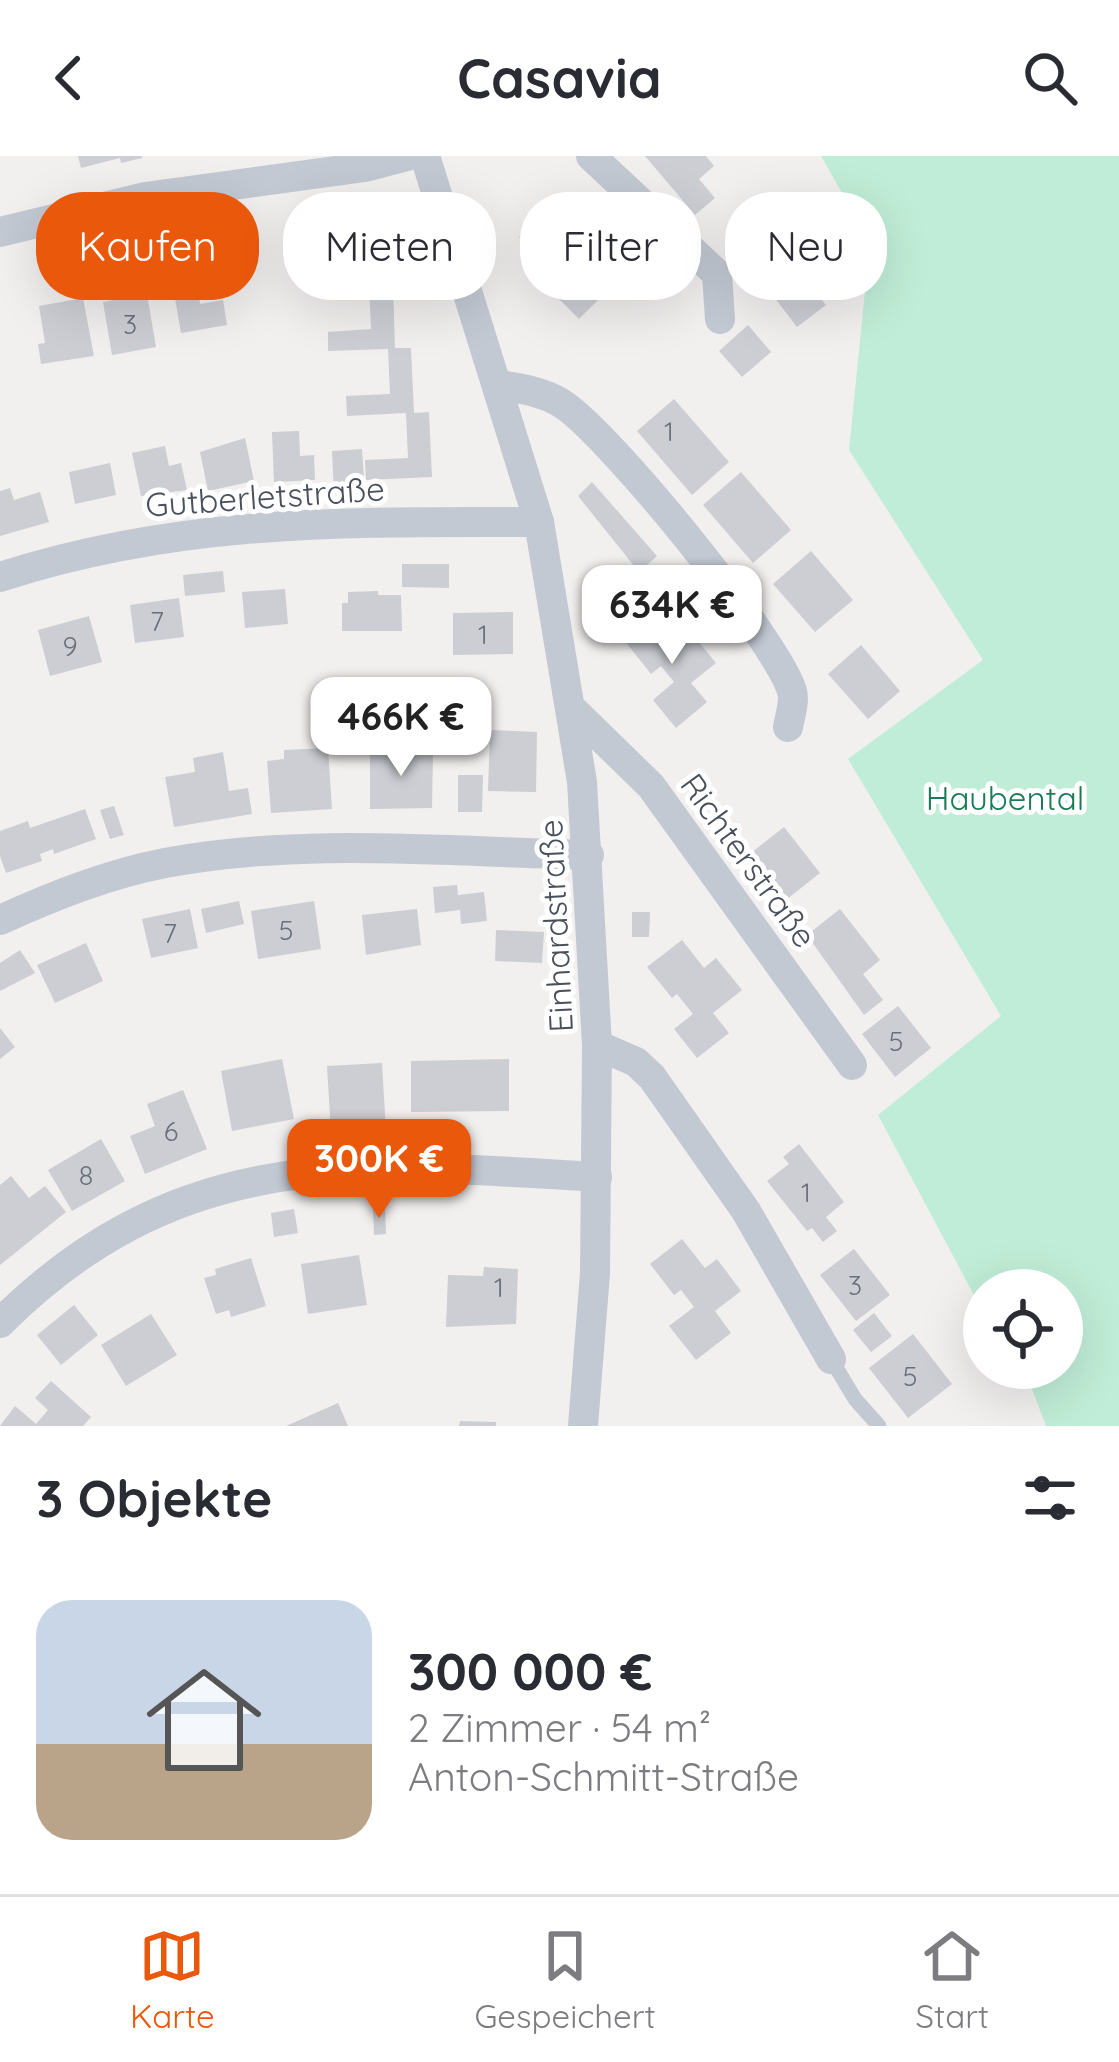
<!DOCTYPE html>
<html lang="de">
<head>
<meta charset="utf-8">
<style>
	body { margin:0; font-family:Quicksand,sans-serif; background:#f7f7f7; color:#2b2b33; height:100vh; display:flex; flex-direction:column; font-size:45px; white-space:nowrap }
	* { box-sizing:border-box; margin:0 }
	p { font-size:39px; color:#7c7c81 }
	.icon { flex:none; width:66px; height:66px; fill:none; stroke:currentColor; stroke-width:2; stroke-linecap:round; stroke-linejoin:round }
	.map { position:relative; height:1270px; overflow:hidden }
	.side { display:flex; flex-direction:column; background:#fff; flex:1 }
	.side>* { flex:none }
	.hud { position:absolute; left:36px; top:36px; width:1047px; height:108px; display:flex; gap:24px }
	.fabs { position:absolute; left:963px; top:1113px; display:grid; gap:24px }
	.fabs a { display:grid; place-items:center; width:120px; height:120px; border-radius:50%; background:#fff; box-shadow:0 12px 48px #0002; font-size:60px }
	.price { position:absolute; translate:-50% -102px; padding:0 27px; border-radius:24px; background:#fff; color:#222; font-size:39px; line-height:78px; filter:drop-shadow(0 3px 6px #0008) }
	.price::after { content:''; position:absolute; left:50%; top:72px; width:36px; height:27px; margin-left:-18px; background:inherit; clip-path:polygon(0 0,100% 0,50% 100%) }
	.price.current { background:#ea580c; color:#fff }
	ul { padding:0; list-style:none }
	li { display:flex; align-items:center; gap:36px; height:300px; padding:0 36px }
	li span { display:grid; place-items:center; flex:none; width:336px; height:240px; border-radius:36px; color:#555 }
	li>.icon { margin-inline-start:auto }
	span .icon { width:144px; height:144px; fill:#fffc; stroke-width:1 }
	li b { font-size:51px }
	h2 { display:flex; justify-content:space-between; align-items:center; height:144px; padding:0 36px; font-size:51px }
	.chip { padding:0 42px; border-radius:48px; background:#fff; box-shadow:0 12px 48px #0002; font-size:42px; line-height:108px }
	.chip.current { background:#ea580c; color:#fff }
	header { display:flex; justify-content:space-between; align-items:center; height:156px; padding:0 36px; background:#fff; font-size:54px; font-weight:800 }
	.dock { display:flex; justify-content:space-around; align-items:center; height:168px; border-top:3px solid #e1e1e2; background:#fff; font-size:33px; color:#7c7c81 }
	.dock a { display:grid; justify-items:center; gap:6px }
	.dock .current { color:#ea580c }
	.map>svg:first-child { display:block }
</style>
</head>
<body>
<header><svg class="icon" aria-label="back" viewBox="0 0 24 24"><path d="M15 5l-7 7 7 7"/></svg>Casavia<svg class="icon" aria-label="search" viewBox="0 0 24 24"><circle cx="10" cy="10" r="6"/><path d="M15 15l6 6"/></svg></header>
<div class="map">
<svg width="1119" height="1270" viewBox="0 0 1119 1270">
	<rect width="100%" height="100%" fill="#f2efef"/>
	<path fill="#c0edd7" d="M821,0H1119V1270H1046L1024,1212H1062V1134H984V1158L878,959L1001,860L848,603L983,504L849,294L870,86Z"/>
	<g fill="#ccced4">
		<path d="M78,0H142V2L121,7L120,2L81,12Z"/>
		<path d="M645,0H706L714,10L699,23L715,42L695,59Z"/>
		<path d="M549,51L576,78L586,68L613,94L590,117L608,134L579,163L553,137L572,118L558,104L550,112L519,81Z"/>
		<path d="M797,57L822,89L804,103L807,107L799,113L826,149L797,171L732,86L761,64L785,95L791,90L777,73Z"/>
		<path d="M374,63L377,128H393L395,192H411L414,257L429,256L432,321L366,324L365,304L408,302L406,257L347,260L346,240L390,238L388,193L328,195V176L371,173L369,129L310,131L309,111L353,109L351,64Z"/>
		<path d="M94,85L99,109L73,115L67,92Z"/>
		<path d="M196,121L200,148L223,144L227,169L181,177L172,125Z"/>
		<path d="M147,138L156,191L112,199L103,146Z"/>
		<path d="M83,142L94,200L41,208L38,188L45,187L39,150Z"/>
		<path d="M748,169L771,196L742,221L719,195Z"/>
		<path d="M674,243L729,306L692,339L637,275Z"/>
		<path d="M299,275L300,300L314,299L315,324L274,326L272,276Z"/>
		<path d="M245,282L254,325L208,335L200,296Z"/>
		<path d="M165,290L169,310L181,307L187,334L141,340L132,297Z"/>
		<path d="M362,293L365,337L334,338L332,295Z"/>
		<path d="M110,307L116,339L75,348L69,316Z"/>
		<path d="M741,316L791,374L753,407L703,349Z"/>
		<path d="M592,326L657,400L639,416L578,340Z"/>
		<path d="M10,332L14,344L40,336L49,366L0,380V335Z"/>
		<path d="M811,395L853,444L815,476L773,428Z"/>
		<path d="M402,408H449V432L402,431Z"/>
		<path d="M223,415L225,436L185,440L183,419Z"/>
		<path d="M285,433L288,468L245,472L242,436Z"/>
		<path d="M378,435V439H401L402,475H342V447H348V436Z"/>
		<path d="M179,442L184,481L135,487L130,449Z"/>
		<path d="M513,456V498L453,499V457Z"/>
		<path d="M656,457L681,487L692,478L716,507L691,527L707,546L676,572L653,544L674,526L661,510L651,518L624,484Z"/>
		<path d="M89,460L102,506L50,520L38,474Z"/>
		<path d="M861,489L900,535L868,563L828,518Z"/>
		<path d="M490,574L537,576L536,636L488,635Z"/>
		<path d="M328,592L332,653L271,657L267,605L284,603V594Z"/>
		<path d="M370,594H433L432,652L370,653Z"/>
		<path d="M223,596L229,635L248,632L252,658L174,671L165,621L195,616L193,602Z"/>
		<path d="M458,619H483L482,656H458Z"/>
		<path d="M114,650L124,679L110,683L100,654Z"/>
		<path d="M85,653L96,683L54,698L53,693L40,698L42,705L6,717L0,700V675L28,665L30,672Z"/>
		<path d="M784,671L820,717L782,747L746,701Z"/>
		<path d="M457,729L458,739L484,736L487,765L461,768L460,754L435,757L433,731Z"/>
		<path d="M239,745L244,768L206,777L201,753Z"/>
		<path d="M314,745L321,793L258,803L251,755Z"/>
		<path d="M190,753L198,792L151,802L142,763Z"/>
		<path d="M417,753L421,789L366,799L362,759Z"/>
		<path d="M840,753L880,804L863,818L883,844L864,859L807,779Z"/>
		<path d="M632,756H650L649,781H632Z"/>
		<path d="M496,774L544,776L542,807L495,805Z"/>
		<path d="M682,784L704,812L716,802L742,834L713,857L729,877L697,902L674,873L693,858L677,838L672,842L647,811Z"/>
		<path d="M86,787L103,825L55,847L37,809Z"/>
		<path d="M20,794L35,817L0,835V807Z"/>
		<path d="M898,850L931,892L895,921L862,878Z"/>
		<path d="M0,872L15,891L0,903Z"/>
		<path d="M282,903L294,963L232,975L221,915Z"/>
		<path d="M509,903V955L411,956V905Z"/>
		<path d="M382,907L386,975L331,977L327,910Z"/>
		<path d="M183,934L207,993L145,1018L130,980L155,970L147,948Z"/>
		<path d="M101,983L125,1025L72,1055L48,1014Z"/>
		<path d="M799,988L844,1046L826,1061L837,1075L823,1086L812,1072L807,1075L767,1025L789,1008L783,1001Z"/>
		<path d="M11,1020L29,1042L45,1030L66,1056L0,1109V1029Z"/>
		<path d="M373,1050L385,1051L386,1078L374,1079Z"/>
		<path d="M294,1053L298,1077L274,1081L271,1057Z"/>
		<path d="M682,1083L705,1112L717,1103L741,1135L715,1155L731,1177L696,1204L669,1170L694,1151L681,1134L674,1139L650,1108Z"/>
		<path d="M854,1093L890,1139L856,1165L820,1119Z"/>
		<path d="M359,1099L367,1149L308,1158L301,1108Z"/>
		<path d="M251,1102L266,1150L231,1161L229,1154L216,1158L204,1122L216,1119L215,1113Z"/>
		<path d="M484,1111L518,1113L516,1168L446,1171L448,1119L483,1120Z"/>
		<path d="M74,1149L98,1179L61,1209L37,1179Z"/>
		<path d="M874,1157L892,1180L871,1196L853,1174Z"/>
		<path d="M151,1158L177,1199L126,1230L101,1189Z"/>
		<path d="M913,1178L952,1228L908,1262L869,1212Z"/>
		<path d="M51,1225L91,1261L83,1270H0L15,1250L36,1268L48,1254L35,1242Z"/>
		<path d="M338,1247L348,1270H286Z"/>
		<path d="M460,1265L496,1266V1270H459Z"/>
	</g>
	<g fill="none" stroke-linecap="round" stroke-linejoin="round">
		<path stroke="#c3c9d3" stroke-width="15" d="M831,1203L855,1243L879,1270"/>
		<g stroke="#c3c9d3" stroke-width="30">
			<path d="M425,0L539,366L582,626L597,889L595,1117L583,1270"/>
			<path d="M591,0L717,118L720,163"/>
			<path d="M0,76L145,41L365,11L407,0"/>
			<path d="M499,229C522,233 541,235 561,247C608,276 776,483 792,535C795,545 790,560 788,571"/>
			<path d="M0,421C182,362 351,366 539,366"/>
			<path d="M572,553L651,630L852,909"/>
			<path d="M0,764C53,740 108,718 165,707C304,681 449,696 589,699"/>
			<path d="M597,889L636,906L652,921L746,1055L831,1203"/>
			<path d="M0,1167C181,987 363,1007 597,1021"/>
		</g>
	</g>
	<g text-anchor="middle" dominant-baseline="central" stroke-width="10" stroke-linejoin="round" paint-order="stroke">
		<g font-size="27" fill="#69707a">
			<text x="130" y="168">3</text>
			<text x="669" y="275">1</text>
			<text x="157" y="465">7</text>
			<text x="483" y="478">1</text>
			<text x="70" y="490">9</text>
			<text x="286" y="774">5</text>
			<text x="170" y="777">7</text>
			<text x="896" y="885">5</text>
			<text x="171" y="975">6</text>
			<text x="86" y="1019">8</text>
			<text x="806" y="1036">1</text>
			<text x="855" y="1129">3</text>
			<text x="499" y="1131">1</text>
			<text x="910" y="1220">5</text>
		</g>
		<g font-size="33" fill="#48505c" stroke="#fff">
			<text transform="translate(265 340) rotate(-4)">Gutberletstraße</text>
			<text transform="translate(749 704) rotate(54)">Richterstraße</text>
			<text transform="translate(555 770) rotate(-93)">Einhardstraße</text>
		</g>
		<g font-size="33" fill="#1b7b57" stroke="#fff">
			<text x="1005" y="641">Haubental</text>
		</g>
	</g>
</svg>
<div class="fabs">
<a><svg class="icon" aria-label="locate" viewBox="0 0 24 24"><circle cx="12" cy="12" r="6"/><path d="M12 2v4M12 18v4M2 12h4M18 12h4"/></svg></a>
</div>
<b class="price" style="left:672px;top:511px">634K €</b>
<b class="price" style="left:401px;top:623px">466K €</b>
<b class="price current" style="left:379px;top:1065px">300K €</b>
<div class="hud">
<a class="chip current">Kaufen</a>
<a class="chip">Mieten</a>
<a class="chip">Filter</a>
<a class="chip">Neu</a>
</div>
</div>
<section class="side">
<h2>3 Objekte<svg class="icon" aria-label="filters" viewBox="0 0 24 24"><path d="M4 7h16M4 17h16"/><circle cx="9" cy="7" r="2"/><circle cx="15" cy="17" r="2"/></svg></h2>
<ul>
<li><span style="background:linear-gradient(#c9d6e8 60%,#b9a48a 0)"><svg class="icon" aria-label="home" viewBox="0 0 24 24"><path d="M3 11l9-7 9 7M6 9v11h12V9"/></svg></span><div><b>300 000 €</b><p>2 Zimmer · 54 m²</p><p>Anton-Schmitt-Straße</p></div></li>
</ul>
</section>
<nav class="dock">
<a class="current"><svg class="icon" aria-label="map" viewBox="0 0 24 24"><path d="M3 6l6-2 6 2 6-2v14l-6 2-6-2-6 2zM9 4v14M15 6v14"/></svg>Karte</a>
<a><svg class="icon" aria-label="saved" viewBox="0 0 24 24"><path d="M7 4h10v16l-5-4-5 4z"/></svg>Gespeichert</a>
<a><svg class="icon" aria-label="home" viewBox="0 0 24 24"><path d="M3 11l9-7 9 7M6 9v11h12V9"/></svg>Start</a>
</nav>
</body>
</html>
